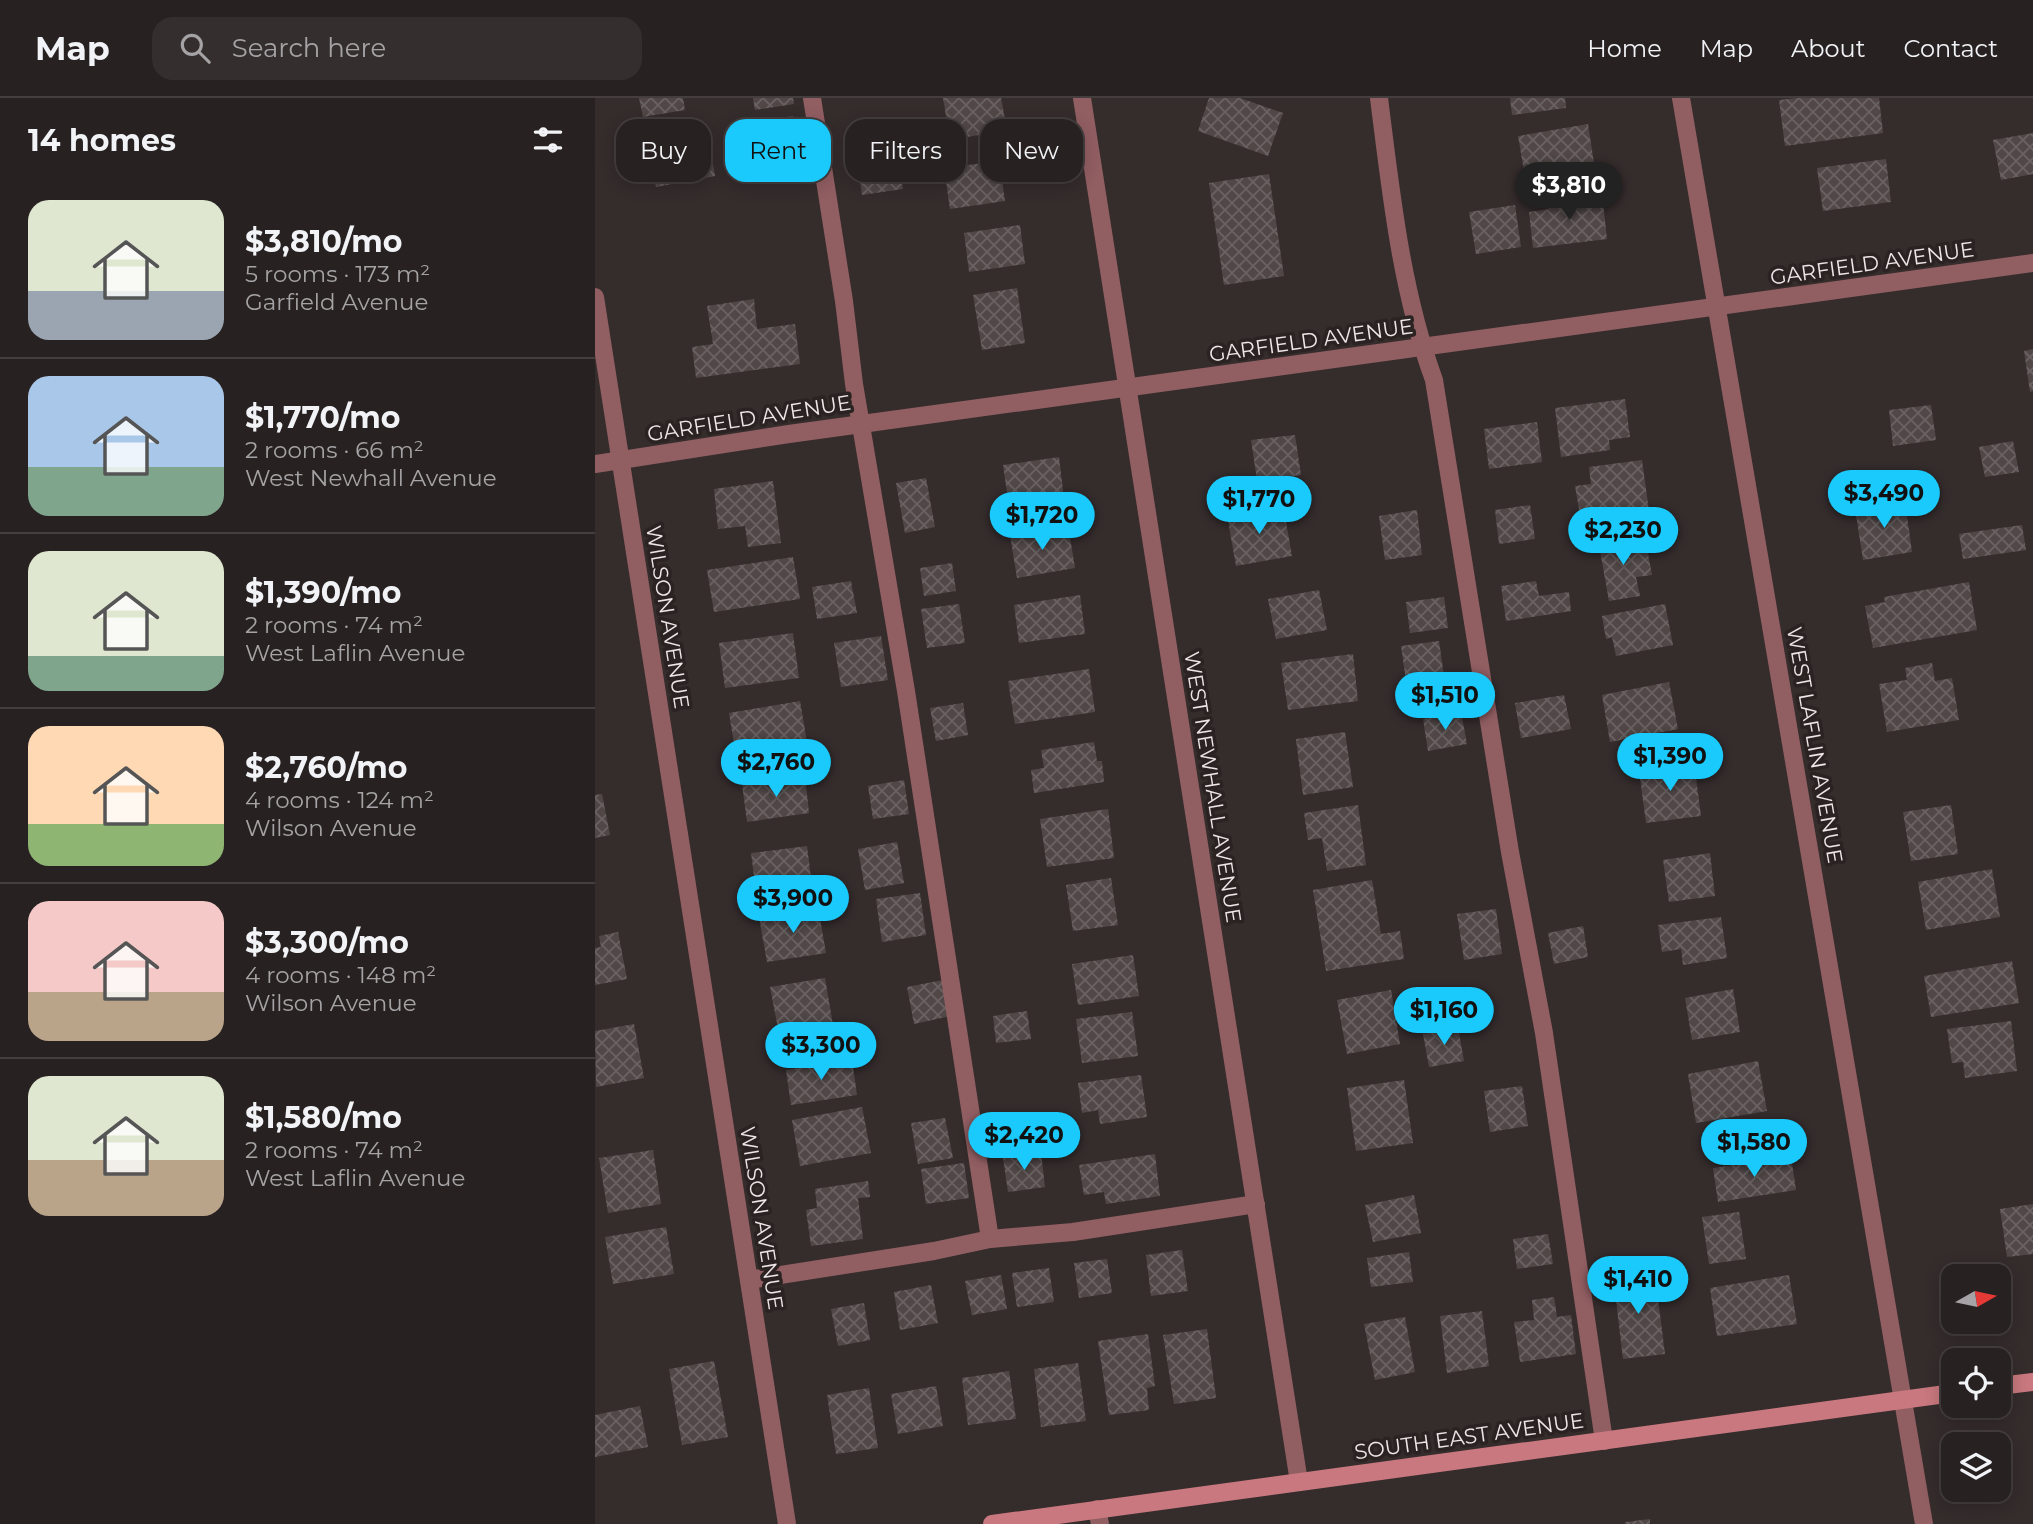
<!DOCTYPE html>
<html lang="en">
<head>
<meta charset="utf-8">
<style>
	body { margin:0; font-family:Montserrat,sans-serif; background:#342e2e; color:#f1f3f6; height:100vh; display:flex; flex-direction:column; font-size:26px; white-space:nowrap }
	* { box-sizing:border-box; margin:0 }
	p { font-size:23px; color:#a5a3a5 }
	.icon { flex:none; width:38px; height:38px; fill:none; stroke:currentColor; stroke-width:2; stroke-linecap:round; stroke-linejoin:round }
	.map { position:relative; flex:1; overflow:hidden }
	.drawer { display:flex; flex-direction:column; background:#282121; width:595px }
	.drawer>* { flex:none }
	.guide { position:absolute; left:21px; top:21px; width:665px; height:63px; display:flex; gap:14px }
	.needle { width:46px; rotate:81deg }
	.controls { position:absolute; left:1346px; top:1166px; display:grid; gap:14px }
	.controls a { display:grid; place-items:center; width:70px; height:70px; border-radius:14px; background:#282121; box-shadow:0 4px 18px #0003,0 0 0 2px #443e3f; font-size:35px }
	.price { position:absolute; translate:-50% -60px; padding:0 16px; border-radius:24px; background:#1bcafc; color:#111; font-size:23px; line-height:46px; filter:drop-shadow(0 2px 4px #0008) }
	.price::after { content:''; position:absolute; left:50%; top:42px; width:21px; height:16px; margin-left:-10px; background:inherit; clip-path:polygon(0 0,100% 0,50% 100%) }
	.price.active { background:#222; color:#fff }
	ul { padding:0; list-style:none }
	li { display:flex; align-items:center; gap:21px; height:175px; padding:0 28px }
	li+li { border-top:2px solid #443e3f }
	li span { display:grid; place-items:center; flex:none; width:196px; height:140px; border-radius:21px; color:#555 }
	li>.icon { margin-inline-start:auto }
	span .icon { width:84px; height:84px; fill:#fffc; stroke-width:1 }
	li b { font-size:30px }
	h2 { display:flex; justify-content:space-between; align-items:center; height:84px; padding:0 28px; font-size:30px }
	.chip { padding:0 24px; border-radius:21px; background:#282121; box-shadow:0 4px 18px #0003,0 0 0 2px #443e3f; font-size:24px; line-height:63px }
	.chip.active { background:#1bcafc; color:#111 }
	header { display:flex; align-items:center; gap:42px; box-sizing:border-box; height:98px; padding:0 35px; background:#282121; border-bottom:2px solid #443e3f }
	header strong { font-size:33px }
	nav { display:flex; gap:38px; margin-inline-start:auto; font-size:24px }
	.search { width:490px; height:63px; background:#342e2e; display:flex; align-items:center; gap:18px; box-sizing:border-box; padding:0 24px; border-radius:21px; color:#a5a3a5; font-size:26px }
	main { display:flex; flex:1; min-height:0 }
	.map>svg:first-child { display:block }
</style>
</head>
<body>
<header>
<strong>Map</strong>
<div class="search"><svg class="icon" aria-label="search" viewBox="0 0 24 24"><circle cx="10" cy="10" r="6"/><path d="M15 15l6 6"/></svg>Search here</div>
<nav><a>Home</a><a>Map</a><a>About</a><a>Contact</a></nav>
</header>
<main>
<section class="drawer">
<h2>14 homes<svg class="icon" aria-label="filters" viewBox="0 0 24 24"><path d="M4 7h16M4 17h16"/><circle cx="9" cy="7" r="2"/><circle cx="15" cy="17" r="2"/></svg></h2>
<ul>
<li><span style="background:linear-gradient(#dfe7d0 65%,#9aa5b1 0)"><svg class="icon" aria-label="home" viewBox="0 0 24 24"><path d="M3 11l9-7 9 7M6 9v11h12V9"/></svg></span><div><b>$3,810/mo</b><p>5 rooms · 173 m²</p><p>Garfield Avenue</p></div></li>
<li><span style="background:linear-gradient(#a9c7e8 65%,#7fa58c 0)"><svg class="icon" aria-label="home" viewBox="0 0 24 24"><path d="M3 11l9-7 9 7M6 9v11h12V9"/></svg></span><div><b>$1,770/mo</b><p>2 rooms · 66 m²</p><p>West Newhall Avenue</p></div></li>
<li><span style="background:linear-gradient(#dfe7d0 75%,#7fa58c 0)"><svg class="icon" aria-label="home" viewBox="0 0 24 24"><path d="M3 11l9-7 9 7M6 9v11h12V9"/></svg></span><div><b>$1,390/mo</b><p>2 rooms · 74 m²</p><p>West Laflin Avenue</p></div></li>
<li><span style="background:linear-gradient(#ffd9b3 70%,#8fb573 0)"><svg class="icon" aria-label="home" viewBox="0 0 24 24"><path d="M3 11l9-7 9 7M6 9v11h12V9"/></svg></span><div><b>$2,760/mo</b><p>4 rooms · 124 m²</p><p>Wilson Avenue</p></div></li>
<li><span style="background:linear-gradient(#f6c9c9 65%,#b9a48a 0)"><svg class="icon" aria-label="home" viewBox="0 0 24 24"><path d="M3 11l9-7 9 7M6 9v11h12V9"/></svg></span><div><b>$3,300/mo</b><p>4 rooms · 148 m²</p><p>Wilson Avenue</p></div></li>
<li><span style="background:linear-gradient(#dfe7d0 60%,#b9a48a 0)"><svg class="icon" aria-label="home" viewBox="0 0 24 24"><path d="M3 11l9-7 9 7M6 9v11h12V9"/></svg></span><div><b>$1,580/mo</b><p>2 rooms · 74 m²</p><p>West Laflin Avenue</p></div></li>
</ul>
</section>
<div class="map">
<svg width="1438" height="1426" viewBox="0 0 1438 1426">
	<defs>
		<pattern id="building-cross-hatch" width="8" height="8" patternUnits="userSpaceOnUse" patternTransform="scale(1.75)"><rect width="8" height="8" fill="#514747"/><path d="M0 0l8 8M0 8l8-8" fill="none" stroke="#6a6262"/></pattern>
	</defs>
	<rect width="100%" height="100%" fill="#352c2c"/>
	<g fill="url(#building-cross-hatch)">
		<path d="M44,0H88L90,12L48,19Z"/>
		<path d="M158,0H198L199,6L160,12Z"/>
		<path d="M348,0H406L412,32L355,42Z"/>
		<path d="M614,0H645L688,15L673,58L603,33Z"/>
		<path d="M915,0H970L971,10L917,17Z"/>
		<path d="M1201,0H1284L1288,35L1190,48L1184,2Z"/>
		<path d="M198,18L205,63L172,68L166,23Z"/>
		<path d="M301,25L306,60L260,66L256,31Z"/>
		<path d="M993,26L1001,78L932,90L923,38Z"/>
		<path d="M111,28L120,78L61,89L52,39Z"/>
		<path d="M1438,35V76L1406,82L1398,42Z"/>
		<path d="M1291,61L1296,104L1228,113L1222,70Z"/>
		<path d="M404,63L410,103L355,111L349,70Z"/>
		<path d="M304,64L308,91L267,97L263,70Z"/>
		<path d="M674,76L689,178L629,187L614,85Z"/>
		<path d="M1007,96L1012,141L938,150L934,114L954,111L953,103Z"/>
		<path d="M920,107L926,149L881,156L874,114Z"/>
		<path d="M425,127L430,166L374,174L369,135Z"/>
		<path d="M422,190L430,245L387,252L378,197Z"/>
		<path d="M159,201L162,231L200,226L205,266L101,280L97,249L118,246L112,208Z"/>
		<path d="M1438,251V293L1435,294L1429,253Z"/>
		<path d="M1030,301L1035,339L1014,342L1015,352L966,359L960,310Z"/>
		<path d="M1336,307L1341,342L1298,348L1294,312Z"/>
		<path d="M942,324L947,364L894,371L889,331Z"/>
		<path d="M700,337L706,377L662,382L656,342Z"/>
		<path d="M1418,343L1424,374L1390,379L1384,349Z"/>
		<path d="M464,359L469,401L414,408L408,367Z"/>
		<path d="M1047,362L1055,420L1002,428L1001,415L985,417L980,388L996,386L994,369Z"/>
		<path d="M331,380L340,429L310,435L301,385Z"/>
		<path d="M178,383L186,445L153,449L150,428L123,431L119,391Z"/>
		<path d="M1310,403L1317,454L1268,462L1260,410Z"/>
		<path d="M688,407L697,458L641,468L632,417Z"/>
		<path d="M935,407L940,441L904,446L900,412Z"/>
		<path d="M822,412L827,457L790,462L784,418Z"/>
		<path d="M473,427L480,470L422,480L415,437Z"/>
		<path d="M1427,427L1431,452L1368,461L1364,436Z"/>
		<path d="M1034,437L1037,453L1052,450L1057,477L1041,479L1045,498L1014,503L1003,442Z"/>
		<path d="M198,459L205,501L119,514L112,472Z"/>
		<path d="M357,465L361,493L329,498L325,470Z"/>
		<path d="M256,483L262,515L222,521L217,489Z"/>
		<path d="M941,483L944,498L974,494L976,513L911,523L906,488Z"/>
		<path d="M1374,484L1382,532L1278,550L1270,508L1290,504L1289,499Z"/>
		<path d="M724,492L732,532L681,541L673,501Z"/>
		<path d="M485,497L490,536L424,545L419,507Z"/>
		<path d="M849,499L853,530L815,535L811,504Z"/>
		<path d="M364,506L370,545L332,550L326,511Z"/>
		<path d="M1070,506L1078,547L1021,558L1017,539L1011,541L1007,518Z"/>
		<path d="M198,535L204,580L130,590L124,545Z"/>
		<path d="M286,538L293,582L246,589L239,545Z"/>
		<path d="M844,543L849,578L811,583L806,548Z"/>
		<path d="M758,556L763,603L693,612L686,565Z"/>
		<path d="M1337,565L1340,583L1357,580L1364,622L1292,634L1284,586L1312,582L1310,570Z"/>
		<path d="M494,571L500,614L420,626L413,583Z"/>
		<path d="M1074,584L1083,631L1015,644L1007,597Z"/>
		<path d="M969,597L976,631L926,640L920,605Z"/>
		<path d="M205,603L212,644L141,657L134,615Z"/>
		<path d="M368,605L373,637L341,643L335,610Z"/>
		<path d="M866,614L872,646L833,653L828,621Z"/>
		<path d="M750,634L758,689L708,697L701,641Z"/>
		<path d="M499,644L502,663H507L509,684L439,695L436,672L449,670L446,652Z"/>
		<path d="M1099,665L1106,718L1051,725L1044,672Z"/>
		<path d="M210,678L214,715L152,724L147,686Z"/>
		<path d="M309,682L314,716L278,721L273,688Z"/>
		<path d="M7,696L15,737L0,740V697Z"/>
		<path d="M763,707L771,767L732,773L727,740L713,742L709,715Z"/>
		<path d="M1356,707L1363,756L1316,763L1308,714Z"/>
		<path d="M513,711L519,760L452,769L445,721Z"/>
		<path d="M302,744L309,785L270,792L263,751Z"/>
		<path d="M212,748L217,787L161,794L156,755Z"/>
		<path d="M1115,755L1120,798L1074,804L1068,762Z"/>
		<path d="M1397,771L1405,819L1331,832L1323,784Z"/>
		<path d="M516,780L523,827L478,833L471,787Z"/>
		<path d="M777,782L786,836L805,833L809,861L731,873L718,792Z"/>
		<path d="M325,795L331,837L287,844L281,801Z"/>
		<path d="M223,809L231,855L172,864L164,819Z"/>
		<path d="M901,811L907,856L869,862L862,816Z"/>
		<path d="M1126,819L1132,860L1088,867L1086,851L1067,854L1063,827Z"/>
		<path d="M988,828L993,859L959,866L953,835Z"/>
		<path d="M23,834L32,881L0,887V850L6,849L4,838Z"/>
		<path d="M538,857L544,898L483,907L477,866Z"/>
		<path d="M1417,863L1424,905L1336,919L1329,878Z"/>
		<path d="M230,880L238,927L184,936L175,889Z"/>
		<path d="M348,882L356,918L319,926L312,889Z"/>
		<path d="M1138,891L1145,934L1097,942L1090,900Z"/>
		<path d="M796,892L805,946L752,956L742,902Z"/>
		<path d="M432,913L436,941L401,945L398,918Z"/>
		<path d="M537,914L543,958L487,965L481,921Z"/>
		<path d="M1416,923L1422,973L1370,980L1368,964L1357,965L1352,931Z"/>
		<path d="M39,926L49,980L1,989L0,933Z"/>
		<path d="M863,929L869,963L834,969L828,936Z"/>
		<path d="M257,962L262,997L196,1007L191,972Z"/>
		<path d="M1163,963L1172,1013L1101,1025L1093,976Z"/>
		<path d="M546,977L552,1019L505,1026L503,1012L487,1015L483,985Z"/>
		<path d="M809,982L818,1045L761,1053L752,990Z"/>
		<path d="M927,988L933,1028L895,1034L889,993Z"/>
		<path d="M267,1009L276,1055L205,1068L197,1022Z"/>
		<path d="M350,1020L358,1060L323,1066L316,1025Z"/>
		<path d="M449,1026L454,1051L419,1058L414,1033Z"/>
		<path d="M58,1052L66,1106L13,1115L4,1060Z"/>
		<path d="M446,1055L450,1089L413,1094L408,1060Z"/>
		<path d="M560,1056L565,1098L511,1106L509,1094L489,1097L484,1067Z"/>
		<path d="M1196,1059L1201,1092L1123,1104L1118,1070Z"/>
		<path d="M369,1065L374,1100L331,1106L326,1071Z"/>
		<path d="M273,1083L275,1099L263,1100L268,1141L216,1148L211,1112L222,1110L220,1091Z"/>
		<path d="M819,1097L826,1135L778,1144L770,1107Z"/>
		<path d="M1438,1106V1156L1412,1159L1405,1111Z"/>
		<path d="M1144,1114L1151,1161L1114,1166L1107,1119Z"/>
		<path d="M71,1129L79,1176L18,1186L10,1139Z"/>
		<path d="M953,1136L958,1166L922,1171L918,1141Z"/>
		<path d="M587,1152L593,1193L556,1198L551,1157Z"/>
		<path d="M814,1154L818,1184L776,1189L772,1160Z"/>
		<path d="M512,1161L517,1195L484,1200L479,1165Z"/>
		<path d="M454,1170L459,1204L422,1209L417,1175Z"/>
		<path d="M1052,1173L1054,1193H1062L1070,1256L1028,1261L1018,1177Z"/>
		<path d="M406,1177L412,1211L377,1217L370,1183Z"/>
		<path d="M1194,1177L1202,1226L1122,1238L1115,1190Z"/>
		<path d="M336,1187L343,1225L305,1232L299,1194Z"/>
		<path d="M959,1199L962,1219L976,1217L981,1256L925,1264L919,1224L939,1222L937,1202Z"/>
		<path d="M269,1205L275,1242L243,1248L236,1211Z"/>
		<path d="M887,1213L894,1268L852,1275L845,1218Z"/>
		<path d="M810,1219L820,1274L780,1282L769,1226Z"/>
		<path d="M612,1231L621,1300L579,1306L568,1237Z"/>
		<path d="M553,1236L560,1288L552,1290L554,1312L514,1317L503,1243Z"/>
		<path d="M119,1263L133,1339L87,1347L74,1271Z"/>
		<path d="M483,1265L491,1323L446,1329L439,1271Z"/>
		<path d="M414,1273L421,1321L373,1327L367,1280Z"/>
		<path d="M341,1288L348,1328L303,1336L296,1296Z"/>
		<path d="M274,1290L283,1350L241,1356L232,1297Z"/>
		<path d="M45,1308L53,1349L0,1359V1317Z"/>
		<path d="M1055,1421V1426H1030V1424Z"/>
	</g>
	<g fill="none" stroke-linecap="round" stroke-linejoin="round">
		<g stroke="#915e62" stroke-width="18">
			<path d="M217,0L249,203L259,286L311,593L395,1141"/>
			<path d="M784,0C796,95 806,192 839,282L915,754L949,935L1009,1343"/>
			<path d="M154,1182L339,1153L395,1141L478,1134L661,1106"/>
		</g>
		<g stroke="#915e62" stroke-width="18">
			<path d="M487,0L704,1384"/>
			<path d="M1086,0L1329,1426"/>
			<path d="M0,199L192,1426"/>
			<path d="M0,366L194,336L1438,165"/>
			<path d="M502,1411L505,1426"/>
		</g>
		<g stroke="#c8787e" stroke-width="18">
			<path d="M1404,1288L1438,1284"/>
			<path d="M397,1426L1358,1295"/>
		</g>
	</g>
	<g text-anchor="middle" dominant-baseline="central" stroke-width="7" stroke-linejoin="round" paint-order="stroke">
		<g font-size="21" fill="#ede7e7" stroke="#2b2222">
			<text transform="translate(1277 165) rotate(-8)">GARFIELD AVENUE</text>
			<text transform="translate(716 242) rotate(-8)">GARFIELD AVENUE</text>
			<text transform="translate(154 320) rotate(-9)">GARFIELD AVENUE</text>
			<text transform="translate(73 519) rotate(81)">WILSON AVENUE</text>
			<text transform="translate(1220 647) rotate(80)">WEST LAFLIN AVENUE</text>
			<text transform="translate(618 689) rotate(81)">WEST NEWHALL AVENUE</text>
			<text transform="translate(167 1120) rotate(81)">WILSON AVENUE</text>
			<text transform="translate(874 1338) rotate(-8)">SOUTH EAST AVENUE</text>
		</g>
	</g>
</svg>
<div class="controls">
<a><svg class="needle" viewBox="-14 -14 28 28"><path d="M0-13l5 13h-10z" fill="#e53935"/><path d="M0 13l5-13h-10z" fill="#a5a3a5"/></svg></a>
<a><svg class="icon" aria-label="locate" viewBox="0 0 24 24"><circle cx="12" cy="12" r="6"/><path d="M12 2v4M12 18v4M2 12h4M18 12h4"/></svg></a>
<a><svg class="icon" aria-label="layers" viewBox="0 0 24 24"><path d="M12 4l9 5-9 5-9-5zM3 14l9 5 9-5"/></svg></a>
</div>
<b class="price active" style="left:974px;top:124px">$3,810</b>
<b class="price" style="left:1289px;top:432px">$3,490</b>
<b class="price" style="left:664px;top:438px">$1,770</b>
<b class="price" style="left:447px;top:454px">$1,720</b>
<b class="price" style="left:1028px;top:469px">$2,230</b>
<b class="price" style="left:850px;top:634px">$1,510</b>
<b class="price" style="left:1075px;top:695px">$1,390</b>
<b class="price" style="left:181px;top:701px">$2,760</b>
<b class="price" style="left:198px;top:837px">$3,900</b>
<b class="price" style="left:849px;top:949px">$1,160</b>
<b class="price" style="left:226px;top:984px">$3,300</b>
<b class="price" style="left:429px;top:1074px">$2,420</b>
<b class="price" style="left:1159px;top:1081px">$1,580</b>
<b class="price" style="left:1043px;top:1218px">$1,410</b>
<div class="guide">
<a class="chip">Buy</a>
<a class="chip active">Rent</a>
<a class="chip">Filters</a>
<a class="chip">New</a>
</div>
</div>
</main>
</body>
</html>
